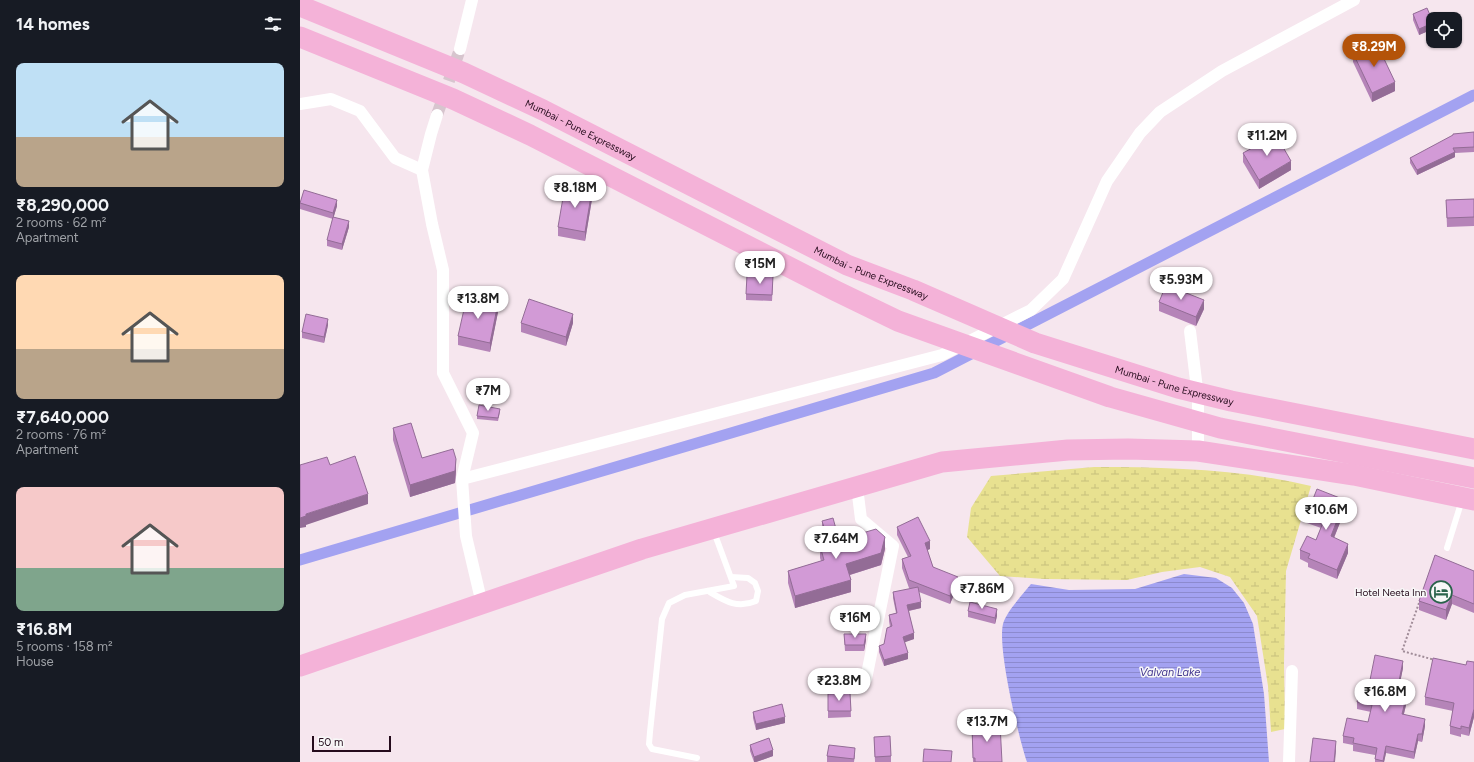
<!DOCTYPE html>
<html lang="en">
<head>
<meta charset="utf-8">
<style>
	body { margin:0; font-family:Figtree,sans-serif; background:#20242c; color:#f1f3f6; height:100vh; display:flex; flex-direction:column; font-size:15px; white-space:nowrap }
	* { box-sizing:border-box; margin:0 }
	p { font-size:13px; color:#9ea1a6 }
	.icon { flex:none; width:22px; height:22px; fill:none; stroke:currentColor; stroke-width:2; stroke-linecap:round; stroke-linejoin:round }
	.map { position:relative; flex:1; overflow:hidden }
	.details { display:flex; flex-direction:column; background:#171b24; width:300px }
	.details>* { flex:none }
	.fabs { position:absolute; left:1126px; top:12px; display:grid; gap:8px }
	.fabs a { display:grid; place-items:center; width:36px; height:36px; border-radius:8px; background:#171b24; box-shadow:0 1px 3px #0004; font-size:20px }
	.scale { position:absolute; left:12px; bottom:10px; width:79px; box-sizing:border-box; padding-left:4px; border:2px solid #250b1c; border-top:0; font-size:11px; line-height:14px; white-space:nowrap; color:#250b1c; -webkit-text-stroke:3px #f8f8f8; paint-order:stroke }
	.price { position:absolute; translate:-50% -34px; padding:0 9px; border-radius:14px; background:#fff; color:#222; font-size:13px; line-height:26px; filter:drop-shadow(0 1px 2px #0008) }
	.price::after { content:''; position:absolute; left:50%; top:24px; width:12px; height:9px; margin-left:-6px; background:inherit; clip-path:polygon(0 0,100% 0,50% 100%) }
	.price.active { background:#b45309; color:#fff }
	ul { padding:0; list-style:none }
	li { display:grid; align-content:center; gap:8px; height:212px; padding:0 16px }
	li span { display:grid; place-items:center; height:124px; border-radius:8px; color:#555 }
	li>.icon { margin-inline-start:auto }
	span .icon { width:72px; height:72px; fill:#fffc; stroke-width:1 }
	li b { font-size:17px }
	h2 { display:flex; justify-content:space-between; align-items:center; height:48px; padding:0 16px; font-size:17px }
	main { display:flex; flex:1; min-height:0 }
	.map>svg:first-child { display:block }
</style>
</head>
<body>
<main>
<section class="details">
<h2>14 homes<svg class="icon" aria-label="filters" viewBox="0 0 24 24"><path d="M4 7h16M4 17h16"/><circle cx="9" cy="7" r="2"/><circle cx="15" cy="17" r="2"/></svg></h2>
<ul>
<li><span style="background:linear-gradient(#bfe0f5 60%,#b9a48a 0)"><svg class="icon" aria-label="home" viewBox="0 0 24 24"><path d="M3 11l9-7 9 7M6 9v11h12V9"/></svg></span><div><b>₹8,290,000</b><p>2 rooms · 62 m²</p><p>Apartment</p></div></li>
<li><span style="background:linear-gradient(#ffd9b3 60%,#b9a48a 0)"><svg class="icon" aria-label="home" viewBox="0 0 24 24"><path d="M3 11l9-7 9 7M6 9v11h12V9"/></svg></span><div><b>₹7,640,000</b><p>2 rooms · 76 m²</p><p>Apartment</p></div></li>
<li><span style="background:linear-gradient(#f6c9c9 65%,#7fa58c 0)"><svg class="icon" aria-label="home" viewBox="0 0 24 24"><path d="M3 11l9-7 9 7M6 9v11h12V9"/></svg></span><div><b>₹16.8M</b><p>5 rooms · 158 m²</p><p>House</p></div></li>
</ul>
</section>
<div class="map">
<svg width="1174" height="762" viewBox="0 0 1174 762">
	<defs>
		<pattern id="wetland-marsh" width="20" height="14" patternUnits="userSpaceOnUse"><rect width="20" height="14" fill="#e8e190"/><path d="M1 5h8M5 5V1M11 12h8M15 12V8" fill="none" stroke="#c7c07c"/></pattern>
		<pattern id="water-rules" width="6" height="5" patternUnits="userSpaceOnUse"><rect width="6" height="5" fill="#a3a2f1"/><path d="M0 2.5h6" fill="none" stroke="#8c8ace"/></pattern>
	</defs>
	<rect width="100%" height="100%" fill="#f6e6ee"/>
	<path fill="url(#wetland-marsh)" d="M794,467C867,467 939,469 1011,486L986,571L984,663L985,729L971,732L968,686L957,616L930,577L900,567L862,572L827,580L744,579L700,576L667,537L671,508L691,476Z"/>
	<path fill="url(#water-rules)" d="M884,574L916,578L932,588L944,603L953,624L964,694L969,762H727C719,739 695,640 704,621C709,609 723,594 731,584L769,590L835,589Z"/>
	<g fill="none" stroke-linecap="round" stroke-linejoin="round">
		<path stroke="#a3a2f1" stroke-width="11" d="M0,560L634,373L1174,95"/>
		<path stroke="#d7c5ce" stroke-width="12" stroke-dasharray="12 6" stroke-linecap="butt" d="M137,115L160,49"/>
		<path stroke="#a08c98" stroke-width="2" stroke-dasharray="2 2" stroke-linecap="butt" d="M1119,603L1102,651L1135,660"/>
		<g stroke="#fff" stroke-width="6">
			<path d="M1147,548L1162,500"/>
			<path d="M408,591C425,601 437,609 456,601L458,591L455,583L448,578L431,577"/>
			<path d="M397,758L352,749L349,744L350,732L362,619L369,603L385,595L434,586L414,532"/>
		</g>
		<g stroke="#fff" stroke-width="12">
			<path d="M160,49L172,0"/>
			<path d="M0,104L31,99L60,111L95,158L122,170"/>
			<path d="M137,115L131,134L122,170L132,224L143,270V373L173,433L162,479L166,536L182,604"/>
			<path d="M890,331L898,397V451"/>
			<path d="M162,479L642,355L731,310L763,279L807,181L840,133L860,112L922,71L1054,0"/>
			<path d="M557,487L561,519L593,546L566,679"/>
			<path d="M989,762L992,671"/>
		</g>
		<g stroke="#f4b2d8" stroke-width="21">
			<path id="s1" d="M0,6L164,73L243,110L547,265L613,290L735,343L878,388L931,401L1174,449"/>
			<path d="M0,37L153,99L230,135L536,291L598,321L810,397L920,428L1174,478"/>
			<path d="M0,666L342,549L642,462L768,450L828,449L898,451L1054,475L1174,500"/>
		</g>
	</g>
	<g fill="#b584b8">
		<path d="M1113,14L1133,22V29L1119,35L1113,20Z"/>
		<path d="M1053,53L1095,91L1072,102L1053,62Z"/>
		<path d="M1174,132V152L1155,153V157L1117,175L1110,163V158Z"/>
		<path d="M943,153L991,170L959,189L943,162Z"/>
		<path d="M292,199L285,241L258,236V227Z"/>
		<path d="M1174,199V226L1147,227L1146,200Z"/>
		<path d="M0,202L37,206L33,219L0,209Z"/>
		<path d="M49,227L42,250L27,246V240Z"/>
		<path d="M473,282L472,301L446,300V294Z"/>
		<path d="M859,302L904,309L896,326L859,311Z"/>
		<path d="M198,312L190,352L158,345V336Z"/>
		<path d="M221,323H273L266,346L221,332Z"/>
		<path d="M28,325L24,343L2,338V332Z"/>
		<path d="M200,412L198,421L177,419V416Z"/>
		<path d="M93,428L122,458L156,471L155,483L110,497L93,440Z"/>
		<path d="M1045,510L1034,538L1048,553L1037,579L1008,567V563L1000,559V550L1016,540L1021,528L1007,523V514Z"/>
		<path d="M522,521L539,540L585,549L581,565L550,575L551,592L495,608L488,583V571L521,561L520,558V546L526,544L522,533Z"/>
		<path d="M597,527L630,549L627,550L633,567L658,585L650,604L619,592L621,608L609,611L614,639L604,642L608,659L584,666L579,652V646L584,644L590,627L589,621V615L596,613L593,598V592L610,589L609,588L602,568V559L608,557L597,535Z"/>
		<path d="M1174,571V613L1152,604L1146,620L1119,610V601Z"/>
		<path d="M668,611L697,616L695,624L668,617Z"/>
		<path d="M544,634L566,640L564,651H545Z"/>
		<path d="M1174,662V717L1169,736L1161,734V737L1150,734V726L1153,711L1125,705V697L1166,665Z"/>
		<path d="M1103,668L1097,696L1106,705L1104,714L1125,726L1122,742L1118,741L1114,759L1086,753L1084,762H1075V755L1053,751V745L1043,743V736L1068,722L1071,712L1057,709V702L1068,690Z"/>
		<path d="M550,693L551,717L528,718V694Z"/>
		<path d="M453,712L485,723L456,730L453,718Z"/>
		<path d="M672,726L702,762H673Z"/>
		<path d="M574,737L591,756V762H575Z"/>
		<path d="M450,745L473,756L456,762H454L450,751Z"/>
		<path d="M555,755L554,762H527V756Z"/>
	</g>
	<g fill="#936c96">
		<path d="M1133,23V29L1119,35V29Z"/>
		<path d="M1095,82V91L1072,102V93Z"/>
		<path d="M1155,152V157L1117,175V170Z"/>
		<path d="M991,161V170L959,189V180Z"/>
		<path d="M292,190V199L285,241V232Z"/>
		<path d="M37,200V206L33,219V213Z"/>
		<path d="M49,221V227L42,250V244Z"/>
		<path d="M904,300V309L896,326V317Z"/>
		<path d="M198,303V312L190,352V343Z"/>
		<path d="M273,314V323L266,346V337Z"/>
		<path d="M28,319V325L24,343V337Z"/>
		<path d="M156,459V471L155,483L110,497V485Z"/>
		<path d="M68,494V504L6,525V527L0,528V518L6,514Z"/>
		<path d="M1045,500V510L1031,545V536Z"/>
		<path d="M585,537V549L581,565L546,576V564Z"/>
		<path d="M630,541V549L625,551V543Z"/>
		<path d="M1048,544V553L1037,579V570Z"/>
		<path d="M658,577V585L650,604V596Z"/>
		<path d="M551,580V592L495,608V596Z"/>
		<path d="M1152,595V604L1146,620V610Z"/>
		<path d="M621,602V608L607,611V605Z"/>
		<path d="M697,609V616L695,624V618Z"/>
		<path d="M614,633V639L603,643V637Z"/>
		<path d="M566,634V640L564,651V645Z"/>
		<path d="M608,653V659L584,666V660Z"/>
		<path d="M1103,661V668L1096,703V696Z"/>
		<path d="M1106,698V705L1102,721V714Z"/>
		<path d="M1174,709V717L1169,736V728Z"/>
		<path d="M485,717V723L456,730V724Z"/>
		<path d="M1125,719V726L1122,742V734Z"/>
		<path d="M1118,734V741L1114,759V752Z"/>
		<path d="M1036,741V750L1035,762H1034Z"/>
		<path d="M1086,746V753L1084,762H1083Z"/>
		<path d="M473,750V756L456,762H454V757Z"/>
	</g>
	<g fill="#d29ad6" stroke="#936c96">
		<path d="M1127,8L1133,22V23L1119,29L1113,14Z"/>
		<path d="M1076,42L1095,82L1072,93L1053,53Z"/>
		<path d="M1174,132V147L1153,148L1155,152L1117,170L1110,158L1153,135V134Z"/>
		<path d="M976,135L991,161L959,180L943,153Z"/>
		<path d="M265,186L292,190L285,232L258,227Z"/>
		<path d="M4,190L37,200L33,213L0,203Z"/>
		<path d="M1174,199V217L1147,218L1146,200Z"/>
		<path d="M33,217L49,221L42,244L27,240Z"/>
		<path d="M447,275L473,276L472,295L446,294Z"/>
		<path d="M866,285L904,300L896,317L859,302Z"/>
		<path d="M167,296L198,303L190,343L158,336Z"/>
		<path d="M229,299L273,314L266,337L221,323Z"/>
		<path d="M6,314L28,319L24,337L2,332Z"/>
		<path d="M179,405L200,409L198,418L177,416Z"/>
		<path d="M111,423L122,458L153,449L156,459L155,471L110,485L93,428Z"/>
		<path d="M55,456L68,494L6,514V516L0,518V465L27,457L30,465Z"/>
		<path d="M1017,489L1045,500L1031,536L1048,544L1037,570L1008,558L1010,554L1000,550L1007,536L1016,540L1024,520L1007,514Z"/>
		<path d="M618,517L630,541L625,543L633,567L658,577L650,596L609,580L602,559L611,556L597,527Z"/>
		<path d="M533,518L539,540L576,529L585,537L581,553L546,564L551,580L495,596L488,571L524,560L520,546L529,543L522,521Z"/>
		<path d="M1135,555L1174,571V604L1152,595L1146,610L1119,601Z"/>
		<path d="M618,587L621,602L607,605L614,633L603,637L608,653L584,660L579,646L584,644L587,628L592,626L589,615L597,613L593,592Z"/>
		<path d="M670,602L697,609L695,618L668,611Z"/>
		<path d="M544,634H566L564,645H545Z"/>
		<path d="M1075,655L1103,661L1096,696L1106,698L1102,714L1125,719L1122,734H1118L1114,752L1086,746L1083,761L1075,759L1077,748L1053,743L1054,738L1043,736L1047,718L1068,722L1072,705L1057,702L1060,689L1068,690Z"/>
		<path d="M1133,658L1166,665L1167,661L1174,662V709L1169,728L1161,726V729L1150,726L1154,703L1125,697Z"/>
		<path d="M550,693L551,711H528V694Z"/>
		<path d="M482,704L485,717L456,724L453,712Z"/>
		<path d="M700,724L702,762H675V758H673L672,726Z"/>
		<path d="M590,736L591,756L575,757L574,737Z"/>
		<path d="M469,738L473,750L454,757L450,745Z"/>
		<path d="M1013,738L1036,741L1034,762H1010Z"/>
		<path d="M529,745L555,748L554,759L527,756Z"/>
		<path d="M624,749L652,751L651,762H623Z"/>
	</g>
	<defs>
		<g id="hotel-ring" transform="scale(1.15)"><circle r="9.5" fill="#f8f8f8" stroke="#2a634b" stroke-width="1.5"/><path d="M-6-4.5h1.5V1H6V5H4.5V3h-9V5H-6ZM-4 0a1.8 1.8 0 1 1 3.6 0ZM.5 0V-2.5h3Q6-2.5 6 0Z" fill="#2a634b"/></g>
	</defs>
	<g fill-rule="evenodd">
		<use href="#hotel-ring" x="1141" y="592"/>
	</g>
	<g text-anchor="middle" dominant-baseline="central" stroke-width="3" stroke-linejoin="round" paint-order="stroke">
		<g font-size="10" fill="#250b1c" stroke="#f8f8f8">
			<text stroke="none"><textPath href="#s1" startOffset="307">Mumbai - Pune Expressway</textPath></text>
			<text stroke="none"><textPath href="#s1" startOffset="631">Mumbai - Pune Expressway</textPath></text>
			<text stroke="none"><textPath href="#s1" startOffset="955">Mumbai - Pune Expressway</textPath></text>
		</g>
		<g font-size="10" fill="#250b1c" stroke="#f8f8f8" text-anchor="end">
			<text x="1126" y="592">Hotel Neeta Inn</text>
		</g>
		<g font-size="11" font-style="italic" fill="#40348e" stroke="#f8f8f8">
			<text x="870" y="672">Valvan Lake</text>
		</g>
	</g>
</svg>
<div class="fabs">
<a><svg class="icon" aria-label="locate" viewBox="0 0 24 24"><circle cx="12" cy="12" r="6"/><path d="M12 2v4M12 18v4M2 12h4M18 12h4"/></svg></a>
</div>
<div class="scale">50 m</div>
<b class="price active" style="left:1074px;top:68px">₹8.29M</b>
<b class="price" style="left:967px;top:157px">₹11.2M</b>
<b class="price" style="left:275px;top:209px">₹8.18M</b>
<b class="price" style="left:460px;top:285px">₹15M</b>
<b class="price" style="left:881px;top:301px">₹5.93M</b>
<b class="price" style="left:178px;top:320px">₹13.8M</b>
<b class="price" style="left:188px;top:412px">₹7M</b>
<b class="price" style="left:1026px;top:531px">₹10.6M</b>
<b class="price" style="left:536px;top:560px">₹7.64M</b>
<b class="price" style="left:682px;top:610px">₹7.86M</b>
<b class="price" style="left:555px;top:639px">₹16M</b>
<b class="price" style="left:539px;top:702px">₹23.8M</b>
<b class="price" style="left:1085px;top:713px">₹16.8M</b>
<b class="price" style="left:687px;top:743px">₹13.7M</b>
</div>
</main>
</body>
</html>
